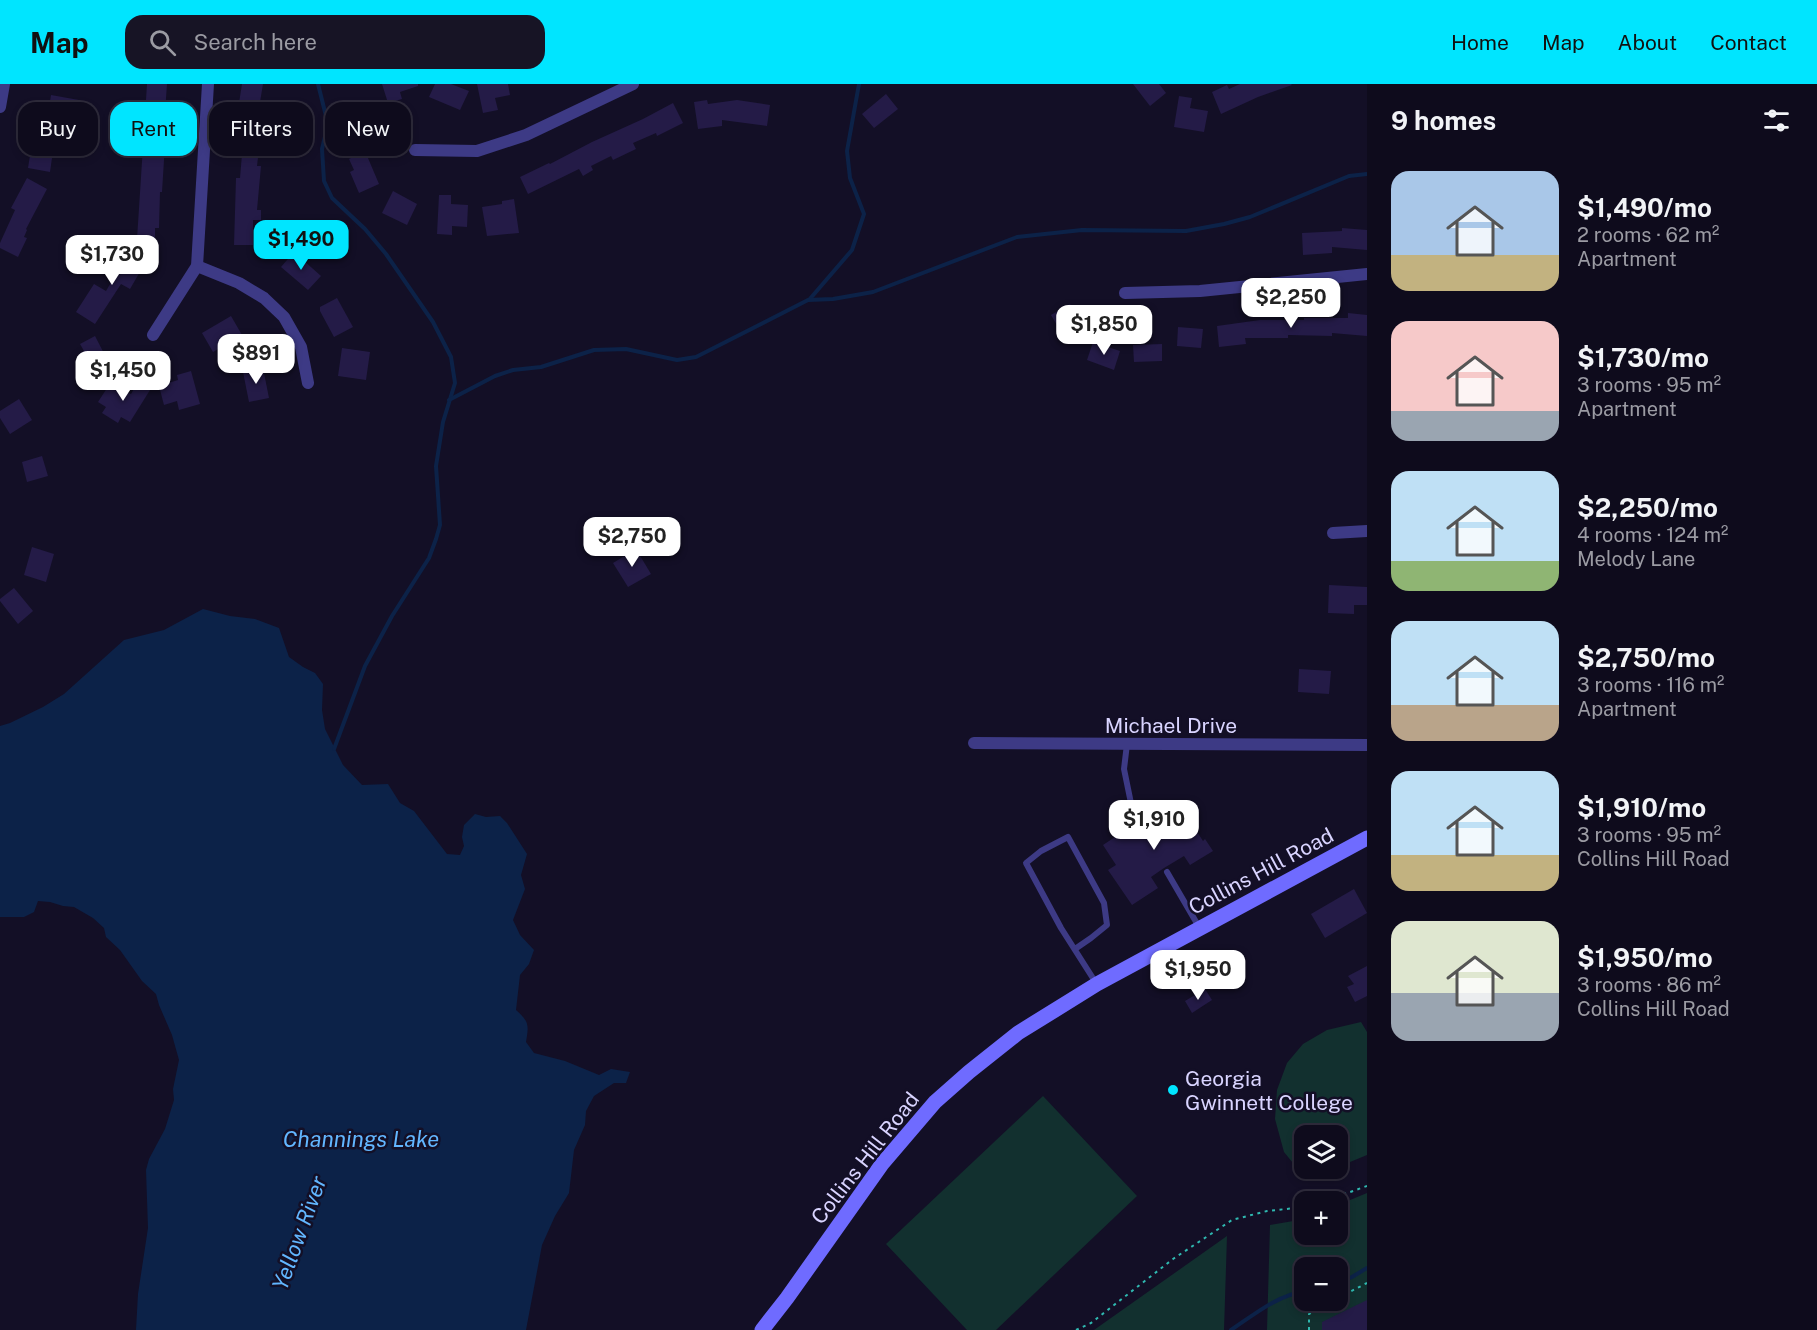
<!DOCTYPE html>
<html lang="en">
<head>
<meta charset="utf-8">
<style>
	body { margin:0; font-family:"Public Sans",sans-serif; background:#171425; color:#f1f3f6; height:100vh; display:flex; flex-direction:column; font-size:22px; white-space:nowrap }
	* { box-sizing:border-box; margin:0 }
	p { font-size:20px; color:#9b9ba3 }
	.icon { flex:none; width:33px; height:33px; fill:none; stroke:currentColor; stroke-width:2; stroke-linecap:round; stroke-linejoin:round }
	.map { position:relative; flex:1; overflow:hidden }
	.panel { display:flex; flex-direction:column; background:#0e0b1c; width:450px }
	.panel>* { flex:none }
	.banner { position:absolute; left:18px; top:18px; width:570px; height:54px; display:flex; gap:12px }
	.fabs { position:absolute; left:1294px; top:1041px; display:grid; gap:12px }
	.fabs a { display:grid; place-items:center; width:54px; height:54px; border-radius:12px; background:#0e0b1c; box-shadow:0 3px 9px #0003,0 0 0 2px #2e2b3b; font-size:30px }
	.price { position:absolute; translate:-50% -51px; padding:0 14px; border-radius:12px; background:#fff; color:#222; font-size:20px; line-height:39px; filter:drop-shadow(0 2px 3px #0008) }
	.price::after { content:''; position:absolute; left:50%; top:36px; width:18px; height:14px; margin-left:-9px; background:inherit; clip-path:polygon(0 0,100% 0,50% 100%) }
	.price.current { background:#00e5ff; color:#111 }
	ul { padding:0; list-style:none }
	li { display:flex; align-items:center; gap:18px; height:150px; padding:0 24px }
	li span { display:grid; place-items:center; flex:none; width:168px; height:120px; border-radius:18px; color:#555 }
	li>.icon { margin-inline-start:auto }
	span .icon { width:72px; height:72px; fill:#fffc; stroke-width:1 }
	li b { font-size:26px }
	h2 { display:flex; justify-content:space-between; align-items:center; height:72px; padding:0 24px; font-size:26px }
	.pill { padding:0 21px; border-radius:18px; background:#0e0b1c; box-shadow:0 3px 9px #0003,0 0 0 2px #2e2b3b; font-size:21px; line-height:54px }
	.pill.current { background:#00e5ff; color:#111 }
	header { display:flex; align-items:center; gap:36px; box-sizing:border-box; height:84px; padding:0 30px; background:#00e5ff; color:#111 }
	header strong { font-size:28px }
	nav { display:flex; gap:33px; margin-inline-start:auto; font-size:21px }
	.search { width:420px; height:54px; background:#171425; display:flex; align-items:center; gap:15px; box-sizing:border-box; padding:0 21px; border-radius:18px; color:#9b9ba3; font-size:22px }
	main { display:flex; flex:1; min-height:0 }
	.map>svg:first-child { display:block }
</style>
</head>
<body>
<header>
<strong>Map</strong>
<div class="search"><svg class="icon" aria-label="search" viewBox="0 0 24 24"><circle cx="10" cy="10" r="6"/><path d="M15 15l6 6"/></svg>Search here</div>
<nav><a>Home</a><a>Map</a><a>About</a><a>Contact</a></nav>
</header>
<main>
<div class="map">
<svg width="1367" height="1246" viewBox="0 0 1367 1246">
	<rect width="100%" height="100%" fill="#130f26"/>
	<g fill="#12302f" fill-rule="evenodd">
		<path d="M1361,938L1367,948V1071L1338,1083V1052H1305V1084L1333,1085L1306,1095L1284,1068L1275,1035L1277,1006L1287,979L1303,960L1327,946Z"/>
		<path d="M1043,1012L1137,1112L996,1246H967L886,1160Z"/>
		<path d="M1367,1109V1246H1267L1270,1141L1305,1135V1150H1338V1121ZM1305,1184H1338V1216H1305Z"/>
		<path d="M1227,1152L1224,1246H1094Z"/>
	</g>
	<path fill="#0c2248" d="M203,525L230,532L255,535L279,544L289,573L303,583L315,589L323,600L322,626L325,645L343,681L362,701L388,700L400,719L414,727L447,770L460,771L464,762L462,753L464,741L475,730L486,733L500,732L507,739L527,770L521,791L525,805L513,836L520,851L534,866L529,880L520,891L516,926C529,938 529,940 526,958L534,969L565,977L599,991L611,985L630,988L626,999H614L594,1012L586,1027L585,1041L574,1066L569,1109L555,1132L542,1161L526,1246H136L138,1210L148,1144L146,1086L149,1075L165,1045L174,1016L173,1005L179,976L172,951L159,921L156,910L142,897L120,866L106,853L104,844L93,834L74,823L63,822L50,818L38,817L34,828L24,833H0V642L10,639L43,623L64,610L124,556L164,546Z"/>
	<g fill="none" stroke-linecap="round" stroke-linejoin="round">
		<g stroke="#0c2248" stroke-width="4">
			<path d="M318,0L328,40L322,65L324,97L332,114L365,145L386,170L433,238L451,273L455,299L443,338L436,382L440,441L436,455L429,474L392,532L365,582L334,665"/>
			<path d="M809,216L852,166L864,130L850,94L847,67L859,0"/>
			<path d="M449,316L495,292L513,286L541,283L594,266L626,265L677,276L696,273L808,216L833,215L873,208L1017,153L1082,146L1186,147L1224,140L1250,133L1349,92L1367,90"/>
			<path d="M1338,1199L1352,1193L1367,1184"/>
			<path d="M1231,1246C1255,1230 1276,1212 1305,1207"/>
		</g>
	</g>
	<g fill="#241b47">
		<path d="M147,0H167L165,29H169L165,60L162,108H160L159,144H155V155H137Z"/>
		<path d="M242,0H263L257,36L271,37L269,58L260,57L257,82H261L257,126H261V136H253V161H234L236,94H240L242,70H239L244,20L239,19Z"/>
		<path d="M382,0H418V2L400,8L402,15L388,19Z"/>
		<path d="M435,0H451L469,7L460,26L429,13Z"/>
		<path d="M477,0H508L510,11L495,14L498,26L483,29Z"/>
		<path d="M1133,0H1159L1166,9L1150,22Z"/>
		<path d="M1240,0H1291L1292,1L1258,13L1221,30L1212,8L1227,1L1229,5Z"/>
		<path d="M886,10L898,25L874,44L862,30Z"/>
		<path d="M51,11L79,16L72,49L53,45L49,66L53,67L50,88L28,84L37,27L48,30Z"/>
		<path d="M1179,12L1192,14L1190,24L1208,27L1204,48L1174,43Z"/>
		<path d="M707,16L708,20L737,16L770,21L767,42L722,36V42L698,45L694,18Z"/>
		<path d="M355,17L378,28L365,56L342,46Z"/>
		<path d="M673,19L683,39L657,52L656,49L633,59L636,65L613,76L611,72L591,82L593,86L583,92L579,85L528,110L520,93L549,79L550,80L592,58L643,35Z"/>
		<path d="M365,67L379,100L359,109L350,88L354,86L349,75Z"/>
		<path d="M27,94L47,105L26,145L27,146L24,153L27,154L18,173L0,164V159L15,126L11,124Z"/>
		<path d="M393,107L417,120L407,141L382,129Z"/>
		<path d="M439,111H451V120L468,121L467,143L452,142V151L437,150Z"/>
		<path d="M514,115L519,149L487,152L482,123L502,120V117Z"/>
		<path d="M1342,144L1367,146V166L1332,163V169L1303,171L1302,149L1342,147Z"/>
		<path d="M131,164L148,174L130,205L121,200L95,240L76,228L94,200L106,207L117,188L112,185L120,172L124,175Z"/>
		<path d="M294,168L321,192L308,206L281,183Z"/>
		<path d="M337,214L353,243L334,253L320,227V223Z"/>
		<path d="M1070,220L1084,244L1065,255L1051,231Z"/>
		<path d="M1348,229L1367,231V252L1332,249V252L1288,251V254H1245L1246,260L1219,263L1217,242L1260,236H1304V234H1348Z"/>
		<path d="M231,232L242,251L213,268L202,249Z"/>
		<path d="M1178,243L1203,245L1201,264L1177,262Z"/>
		<path d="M95,252L110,281L83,295L77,283L84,280L79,270L84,267L80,260Z"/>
		<path d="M1093,258L1120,267L1114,286L1087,276Z"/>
		<path d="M1162,260V277L1134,278L1133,261Z"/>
		<path d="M342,264L370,268L366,296L338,292Z"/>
		<path d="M263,284L269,314L249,318L243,288Z"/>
		<path d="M191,287L200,320L179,326L177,317L164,321L159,302L178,296L177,291Z"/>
		<path d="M111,298L131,310L138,298L150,306L130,338L121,333L118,339L102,329L106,323L98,318Z"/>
		<path d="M19,315L32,336L10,350L0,334V327Z"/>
		<path d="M42,372L48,392L27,398L22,378Z"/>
		<path d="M32,463L54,470L46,498L24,491Z"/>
		<path d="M636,465L651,490L628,503L613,479Z"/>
		<path d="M1329,501L1367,503V521H1354V530L1328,529Z"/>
		<path d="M14,504L33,527L18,540L0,517V515Z"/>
		<path d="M1299,585L1331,587L1329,610L1298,608Z"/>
		<path d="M1177,717L1203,757L1205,755L1213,767L1190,781L1184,772L1164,784L1151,793L1158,804L1132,821L1108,786L1116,781L1103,761L1124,747L1129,753L1153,737L1151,734Z"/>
		<path d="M1354,805L1367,829L1325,854L1311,830Z"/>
		<path d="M1367,882V912L1355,918L1347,903L1354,900L1348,892Z"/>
		<path d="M1205,905L1212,916L1192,929L1185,917Z"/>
		<path d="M1367,1216V1246H1322V1238Z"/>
	</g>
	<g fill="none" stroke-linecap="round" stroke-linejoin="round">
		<g stroke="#2fb8b0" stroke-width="2" stroke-dasharray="3 4.5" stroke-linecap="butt">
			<path d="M1322,1118L1367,1102"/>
			<path d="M1338,1214L1367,1199"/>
			<path d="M1076,1246L1091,1239L1173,1175L1232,1136L1267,1127L1305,1123"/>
			<path d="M1309,1246V1230L1334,1216"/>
		</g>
		<g stroke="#3d3a85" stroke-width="6">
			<path d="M1127,660L1124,685L1133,729"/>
			<path d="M1167,788L1199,843"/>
			<path d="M1075,865L1091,854L1107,841L1104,819L1068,753L1041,767L1026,779L1061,844L1096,899"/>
		</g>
		<g stroke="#3d3a85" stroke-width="12">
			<path d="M0,23L4,0"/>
			<path d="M415,66L477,67L526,51L633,0"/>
			<path d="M197,182L239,199L264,214L284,233L301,263L308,299"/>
			<path d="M1125,209L1200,207L1367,190"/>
			<path d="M153,251L197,182L208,0"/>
			<path d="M1333,449L1367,447"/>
			<path d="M974,659L1367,661"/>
		</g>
		<path stroke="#6f6bff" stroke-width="15" d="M762,1246L787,1214L882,1080L935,1018L969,988L1018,949L1097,900L1367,754"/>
	</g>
	<circle fill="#00e5ff" stroke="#130f26" stroke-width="2" cx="1173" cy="1006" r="6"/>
	<g text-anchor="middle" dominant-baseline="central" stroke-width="5" stroke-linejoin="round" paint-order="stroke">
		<g font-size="21" fill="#d9d4ff" stroke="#130f26">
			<text x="1171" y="641">Michael Drive</text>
			<text transform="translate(1261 787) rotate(-28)">Collins Hill Road</text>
			<text transform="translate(865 1074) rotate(-52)">Collins Hill Road</text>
		</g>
		<g font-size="21" fill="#d9d4ff" stroke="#130f26" text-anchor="start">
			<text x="1185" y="994">Georgia<tspan x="1185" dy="24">Gwinnett College</tspan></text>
		</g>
		<g font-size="22" font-style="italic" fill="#62b6ff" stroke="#130f26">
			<text x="361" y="1055">Channings Lake</text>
			<text transform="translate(299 1149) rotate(-70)">Yellow River</text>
		</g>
	</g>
</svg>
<div class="fabs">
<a><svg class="icon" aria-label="layers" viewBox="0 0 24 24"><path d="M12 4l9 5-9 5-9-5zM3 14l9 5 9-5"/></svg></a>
<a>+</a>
<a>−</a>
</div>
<b class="price current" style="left:301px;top:187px">$1,490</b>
<b class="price" style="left:112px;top:202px">$1,730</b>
<b class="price" style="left:1291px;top:245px">$2,250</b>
<b class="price" style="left:1104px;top:272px">$1,850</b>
<b class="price" style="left:256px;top:301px">$891</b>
<b class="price" style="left:123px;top:318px">$1,450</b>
<b class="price" style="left:632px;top:484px">$2,750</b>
<b class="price" style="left:1154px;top:767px">$1,910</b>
<b class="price" style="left:1198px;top:917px">$1,950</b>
<div class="banner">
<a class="pill">Buy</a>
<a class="pill current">Rent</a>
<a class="pill">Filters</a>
<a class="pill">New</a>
</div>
</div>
<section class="panel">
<h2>9 homes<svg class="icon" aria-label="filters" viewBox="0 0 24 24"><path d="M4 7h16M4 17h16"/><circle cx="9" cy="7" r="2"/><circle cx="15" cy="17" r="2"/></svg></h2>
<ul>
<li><span style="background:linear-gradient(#a9c7e8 70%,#c2b280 0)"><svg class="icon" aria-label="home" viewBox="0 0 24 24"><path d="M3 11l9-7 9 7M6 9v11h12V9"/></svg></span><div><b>$1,490/mo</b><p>2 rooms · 62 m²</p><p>Apartment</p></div></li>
<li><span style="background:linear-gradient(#f6c9c9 75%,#9aa5b1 0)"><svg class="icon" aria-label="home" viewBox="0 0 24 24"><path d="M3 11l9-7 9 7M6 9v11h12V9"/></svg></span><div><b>$1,730/mo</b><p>3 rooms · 95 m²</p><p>Apartment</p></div></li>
<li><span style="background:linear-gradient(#bfe0f5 75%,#8fb573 0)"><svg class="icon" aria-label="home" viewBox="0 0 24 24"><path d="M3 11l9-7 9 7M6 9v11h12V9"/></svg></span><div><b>$2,250/mo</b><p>4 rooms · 124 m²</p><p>Melody Lane</p></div></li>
<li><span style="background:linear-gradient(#bfe0f5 70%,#b9a48a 0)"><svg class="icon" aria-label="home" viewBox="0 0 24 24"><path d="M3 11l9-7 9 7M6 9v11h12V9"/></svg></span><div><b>$2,750/mo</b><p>3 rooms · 116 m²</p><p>Apartment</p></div></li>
<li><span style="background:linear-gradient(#bfe0f5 70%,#c2b280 0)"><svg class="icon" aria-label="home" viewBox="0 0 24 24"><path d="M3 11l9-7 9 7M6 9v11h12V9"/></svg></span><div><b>$1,910/mo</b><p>3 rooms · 95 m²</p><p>Collins Hill Road</p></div></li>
<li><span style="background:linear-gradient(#dfe7d0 60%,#9aa5b1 0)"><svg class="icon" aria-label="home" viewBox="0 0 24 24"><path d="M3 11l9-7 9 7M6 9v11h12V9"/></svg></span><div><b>$1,950/mo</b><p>3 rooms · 86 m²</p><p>Collins Hill Road</p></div></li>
</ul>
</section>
</main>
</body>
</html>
